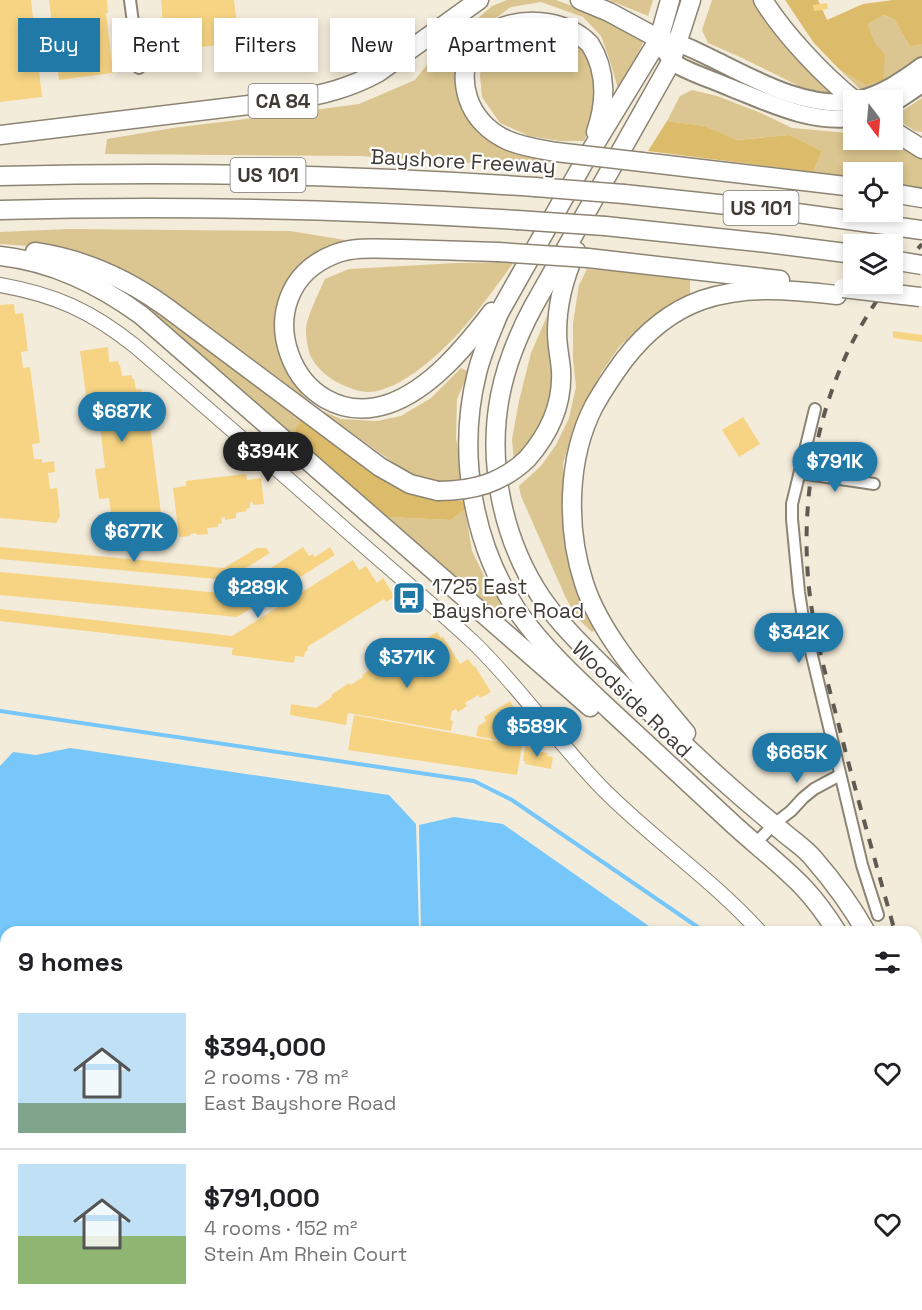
<!DOCTYPE html>
<html lang="en">
<head>
<meta charset="utf-8">
<style>
	body { margin:0; font-family:"Space Grotesk",sans-serif; background:#f6f6f6; color:#202124; height:100vh; display:flex; flex-direction:column; font-size:22px; white-space:nowrap }
	* { box-sizing:border-box; margin:0 }
	p { font-size:20px; color:#757577 }
	.icon { flex:none; width:33px; height:33px; fill:none; stroke:currentColor; stroke-width:2; stroke-linecap:round; stroke-linejoin:round }
	.map { position:relative; flex:1; overflow:hidden }
	.sheet { position:absolute; left:0px; top:926px; width:922px; height:386px; display:flex; flex-direction:column; background:#fff; border-radius:18px 18px 0 0; box-shadow:0 3px 9px #0003 }
	.sheet>* { flex:none }
	.hud { position:absolute; left:18px; top:18px; width:600px; height:54px; display:flex; gap:12px }
	.needle { width:39px; rotate:164deg }
	.controls { position:absolute; left:843px; top:90px; display:grid; gap:12px }
	.controls a { display:grid; place-items:center; width:60px; height:60px; border-radius:0px; background:#fff; box-shadow:0 3px 9px #0003; font-size:30px }
	.price { position:absolute; translate:-50% -51px; padding:0 14px; border-radius:21px; background:#2179a8; color:#fff; font-size:20px; line-height:39px; filter:drop-shadow(0 2px 3px #0008) }
	.price::after { content:''; position:absolute; left:50%; top:36px; width:18px; height:14px; margin-left:-9px; background:inherit; clip-path:polygon(0 0,100% 0,50% 100%) }
	.price.on { background:#222; color:#fff }
	ul { padding:0; list-style:none }
	li { display:flex; align-items:center; gap:18px; height:150px; padding:0 18px }
	li+li { border-top:2px solid #e0e0e0 }
	li span { display:grid; place-items:center; flex:none; width:168px; height:120px; border-radius:0px; color:#555 }
	li>.icon { margin-inline-start:auto }
	span .icon { width:72px; height:72px; fill:#fffc; stroke-width:1 }
	li b { font-size:26px }
	h2 { display:flex; justify-content:space-between; align-items:center; height:72px; padding:0 18px; font-size:26px }
	.chip { padding:0 21px; border-radius:0px; background:#fff; box-shadow:0 3px 9px #0003; font-size:21px; line-height:54px }
	.chip.on { background:#2179a8; color:#fff }
	.map>svg:first-child { display:block }
</style>
</head>
<body>
<div class="map">
<svg width="922" height="1310" viewBox="0 0 922 1310">
	<rect width="100%" height="100%" fill="#f4ecda"/>
	<g fill="#dbc590">
		<path d="M507,0H556L611,21L636,36L643,43L619,92L610,61L601,36L583,17L541,2L511,7L476,32L463,57L461,94L510,150L550,160L504,165L359,156L105,154L107,139L173,128L262,117L359,104L415,80L430,61L447,45L492,6Z"/>
		<path d="M609,0H653L648,16Z"/>
		<path d="M712,0H752L763,19L787,47L839,95L803,88L740,57L708,43L702,30Z"/>
		<path d="M882,15L895,20L910,47L922,44V57C904,71 884,83 863,92L839,69L865,85L885,56L875,43L868,24Z"/>
		<path d="M514,25L563,26L594,59L595,115L584,141H560L529,136L500,123L482,97L480,75L484,55L496,37Z"/>
		<path d="M692,90L717,96L761,113L792,128L849,133L853,134L854,140C879,140 900,146 922,158V188L893,183L892,172H854L853,178L813,172L822,151L790,135L735,140L705,126L667,121L680,96Z"/>
		<path d="M922,98V132L915,131L893,117Z"/>
		<path d="M69,229L290,231L345,240C326,249 309,256 294,272C290,277 287,285 284,292C265,331 281,372 309,401L228,343L43,247L0,244V232Z"/>
		<path d="M514,262C481,307 448,355 398,383C390,387 375,393 367,392C346,390 321,376 311,357C308,351 306,337 306,330C306,318 320,290 325,279L349,269L456,263Z"/>
		<path d="M587,269L690,277V298L654,315L619,347L601,373L578,420L563,463L565,515L597,629L592,632L577,618L565,596L521,496L519,486L541,466L556,445L569,418L576,387L573,359V323L579,285Z"/>
		<path d="M147,307L167,315L302,418L292,435Z"/>
		<path d="M551,307L557,369L546,422L514,464L512,439L519,401L531,353Z"/>
		<path d="M461,368L469,372L457,399L456,438L463,481L444,484L415,478L320,410L341,419L377,421L401,416L431,398Z"/>
		<path d="M465,509L472,551L486,580L510,613L503,618L386,517L451,520Z"/>
	</g>
	<g fill="#dcbb6a">
		<path d="M785,0H818L827,20L863,4L893,0H922V44L910,47L895,20L883,15L868,24L875,43L885,55L883,80L865,85L839,69L814,43Z"/>
		<path d="M667,121L705,126L736,140L790,135L822,151L813,172L648,151Z"/>
		<path d="M302,418L358,458L387,483L425,497L463,501L465,509L451,520L386,517L292,435Z"/>
	</g>
	<g fill="#77c7fa">
		<path d="M70,748L389,795L416,824L419,931L6,932V1305H429V1310H6L0,1078V766L13,752L36,755Z"/>
		<path d="M454,817L503,824L656,931H421L419,825Z"/>
		<path d="M432,1305H748L749,1310H432Z"/>
		<path d="M763,1305H816L817,1310H763Z"/>
	</g>
	<g fill="none" stroke-linecap="round" stroke-linejoin="round">
		<g stroke="#77c7fa" stroke-width="4">
			<path d="M0,711L474,781L512,800L705,932"/>
			<path d="M840,1305L841,1310"/>
		</g>
	</g>
	<g fill="#f6d484">
		<path d="M0,0H31L42,97L0,102Z"/>
		<path d="M49,0H107L108,13H106L113,73L59,80Z"/>
		<path d="M161,0H234L239,42L165,52Z"/>
		<path d="M827,3L828,9L814,11L813,5Z"/>
		<path d="M14,304L15,314L23,313L28,351L21,352L23,368L30,367L40,443L32,444L34,459H42V463L54,461L55,472L48,473L50,489L57,488L60,516L56,523L0,518V305Z"/>
		<path d="M893,331L922,335V342L893,338Z"/>
		<path d="M108,347L109,362L118,361L119,365H120L122,376L132,375V379H134L136,390L141,389L143,401H140V404L147,403L162,521L155,522V525L141,527V524L134,525L135,530L121,531V526L113,528L109,498L99,499L95,469L105,468L98,409L88,410L80,351Z"/>
		<path d="M743,417L760,444L739,457L722,430Z"/>
		<path d="M246,474L247,480L261,478L264,504L253,505V502L250,503V508L246,509L247,511L236,513V518L225,520V517L221,518L222,523L218,524V527L207,528L208,534L197,535L196,533L190,534V536L179,537L173,488L186,486V481Z"/>
		<path d="M0,547L224,568L257,548H266L270,553L227,580L0,559Z"/>
		<path d="M303,547L309,556L313,554L315,557L330,547L335,555L237,617L0,595V572L231,594Z"/>
		<path d="M353,560L359,570L339,583L366,566L377,583L383,578L395,597L386,602L384,599L307,647L308,650L305,652L304,657L295,656L294,663L232,655V650L234,648L0,621V609L232,636Z"/>
		<path d="M437,632L441,638L443,637L460,664L468,659L474,667L475,666L491,692L480,698L478,695L465,703L467,706L458,712L456,709L452,711L450,720L453,721L451,731L348,713L346,725L290,715L291,704L316,708L332,697L331,695L349,683L351,685L363,677L362,675L382,662L384,665L396,657L395,655L415,641L417,644Z"/>
		<path d="M510,701L531,736L518,744L476,736L478,726L486,721L484,717Z"/>
		<path d="M354,715L522,746L517,775L348,750Z"/>
		<path d="M525,746L537,748L536,751L548,753L547,756L553,757L551,769L525,764V761H523Z"/>
	</g>
	<g fill="none" stroke-linecap="round" stroke-linejoin="round">
		<g stroke="#8c8574" stroke-width="14">
			<g id="street">
				<path d="M130,0L139,68"/>
				<path d="M815,409L792,504V519L799,592L803,618L862,865L878,915"/>
				<path d="M800,473L874,484"/>
				<path d="M755,844L774,824L791,811L803,798L814,789L840,775"/>
				<path d="M916,983L922,981"/>
			</g>
		</g>
		<g stroke="#8c8574" stroke-width="16">
			<g id="secondary">
				<path d="M0,285C56,295 91,311 135,346C206,407 277,469 347,531C389,568 432,604 473,642C521,688 558,744 605,791C654,840 713,880 760,932"/>
				<path d="M916,1088L922,1108"/>
				<path d="M916,1179L922,1199"/>
			</g>
		</g>
		<g stroke="#8c8574" stroke-width="20">
			<g id="primary">
				<path d="M659,39C663,46 667,58 674,63C690,73 711,79 729,87C770,103 808,123 854,118"/>
				<path d="M666,40C683,43 698,52 713,59C756,80 804,108 854,102"/>
				<path d="M858,100C882,94 902,81 922,66"/>
				<path d="M892,104L922,84"/>
			</g>
		</g>
		<g stroke="#8c8574" stroke-width="21">
			<g id="highway">
				<path d="M580,0L609,12L659,39"/>
				<path d="M670,0L659,39L584,162L499,313C491,333 482,352 477,373C457,453 472,543 518,612C544,649 578,680 611,711C652,749 693,787 734,825C757,846 783,866 804,888C817,902 827,916 837,932"/>
				<path d="M691,0L671,62L533,307C518,335 506,365 500,396C487,464 503,540 541,597C563,629 593,656 621,684C654,715 686,748 720,778C740,796 761,814 782,831C792,840 805,848 813,858C833,881 851,905 866,932"/>
				<path d="M763,0C784,34 823,75 854,100"/>
				<path d="M892,130L922,149"/>
				<path d="M0,135L290,100C322,95 350,88 379,72L479,0"/>
				<path d="M556,152C540,149 522,147 507,140C489,132 474,117 468,98C445,23 547,0 590,44C607,71 606,103 596,132"/>
				<path d="M642,162L854,187"/>
				<path d="M0,176C179,171 357,175 535,187"/>
				<path d="M892,193L922,198"/>
				<path d="M624,194L775,210L922,230"/>
				<path d="M0,210C173,205 345,209 517,220"/>
				<path d="M605,226L767,243L854,254"/>
				<path d="M35,252C83,259 126,278 166,307L380,467L410,484L438,491"/>
				<path d="M0,256C53,262 98,284 141,315L590,707"/>
				<path d="M588,258L780,280"/>
				<path d="M492,312C466,346 430,390 388,404C292,435 239,291 335,254C356,246 380,249 402,249C434,250 466,251 498,252"/>
				<path d="M527,459C549,434 563,404 561,370C560,358 557,345 557,333C557,304 564,277 576,251"/>
				<path d="M686,733C650,689 601,637 584,583C566,528 567,458 594,406C603,390 613,375 624,360C644,334 671,311 702,300C747,285 792,290 837,295"/>
			</g>
		</g>
		<use href="#street" stroke="#fff" stroke-width="10"/>
		<use href="#secondary" stroke="#fff" stroke-width="14"/>
		<use href="#primary" stroke="#fff" stroke-width="16"/>
		<use href="#highway" stroke="#fff" stroke-width="18"/>
		<g stroke="#605b52" stroke-width="4" stroke-dasharray="10 10" stroke-linecap="butt">
			<path d="M892,279L922,244"/>
			<path d="M889,284C824,368 798,483 809,588C814,636 828,683 840,730C857,797 876,864 895,932"/>
			<path d="M916,1015L922,1038"/>
		</g>
		<g stroke="#8c8574" stroke-width="21" stroke-linecap="butt">
			<g id="highway-bridge">
				<path d="M556,152L642,162"/>
				<path d="M535,187L624,194"/>
				<path d="M517,220L605,226"/>
				<path d="M498,252L588,258"/>
				<path d="M892,260L922,265"/>
				<path d="M843,288L920,297"/>
				<path d="M438,491C473,491 502,483 527,459"/>
			</g>
		</g>
		<use href="#highway-bridge" stroke="#fff" stroke-width="18"/>
	</g>
	<defs>
		<g id="bus-square" transform="scale(1.725)"><rect x="-9" y="-9" width="18" height="18" rx="4" fill="#2179a8" stroke="#fff"/><path d="M-5-6H5V4H4V6H2V4H-2V6H-4V4H-5ZM-3.5-4V0h7V-4ZM-3.5 1.2v1.5H-2V1.2ZM2 1.2v1.5H3.5V1.2Z" fill="#fff"/></g>
	</defs>
	<g fill-rule="evenodd">
		<use href="#bus-square" x="409" y="598"/>
	</g>
	<g text-anchor="middle" dominant-baseline="central" stroke-width="4.5" stroke-linejoin="round" paint-order="stroke">
		<g fill="#fff" stroke="#797672" stroke-width="1.5">
			<rect x="248.5" y="84" width="69" height="34" rx="4.5"/>
			<rect x="230.5" y="158" width="75" height="34" rx="4.5"/>
			<rect x="723.5" y="191" width="75" height="34" rx="4.5"/>
		</g>
		<g font-size="20" font-weight="bold" fill="#403c35">
			<text x="283" y="101">CA 84</text>
			<text x="268" y="175">US 101</text>
			<text x="761" y="208">US 101</text>
		</g>
		<g font-size="21" fill="#403c35" stroke="#fff">
			<text transform="translate(463 161) rotate(3)">Bayshore Freeway</text>
			<text transform="translate(632 699) rotate(44)">Woodside Road</text>
		</g>
		<g font-size="21" fill="#403c35" stroke="#fff" text-anchor="start">
			<text x="432" y="586">1725 East<tspan x="432" dy="24">Bayshore Road</tspan></text>
		</g>
	</g>
</svg>
<div class="controls">
<a><svg class="needle" viewBox="-14 -14 28 28"><path d="M0-13l5 13h-10z" fill="#e53935"/><path d="M0 13l5-13h-10z" fill="#757577"/></svg></a>
<a><svg class="icon" aria-label="locate" viewBox="0 0 24 24"><circle cx="12" cy="12" r="6"/><path d="M12 2v4M12 18v4M2 12h4M18 12h4"/></svg></a>
<a><svg class="icon" aria-label="layers" viewBox="0 0 24 24"><path d="M12 4l9 5-9 5-9-5zM3 14l9 5 9-5"/></svg></a>
</div>
<b class="price" style="left:122px;top:443px">$687K</b>
<b class="price on" style="left:268px;top:483px">$394K</b>
<b class="price" style="left:835px;top:493px">$791K</b>
<b class="price" style="left:134px;top:563px">$677K</b>
<b class="price" style="left:258px;top:619px">$289K</b>
<b class="price" style="left:799px;top:664px">$342K</b>
<b class="price" style="left:407px;top:689px">$371K</b>
<b class="price" style="left:537px;top:758px">$589K</b>
<b class="price" style="left:797px;top:784px">$665K</b>
<div class="hud">
<a class="chip on">Buy</a>
<a class="chip">Rent</a>
<a class="chip">Filters</a>
<a class="chip">New</a>
<a class="chip">Apartment</a>
</div>
<section class="sheet">
<h2>9 homes<svg class="icon" aria-label="filters" viewBox="0 0 24 24"><path d="M4 7h16M4 17h16"/><circle cx="9" cy="7" r="2"/><circle cx="15" cy="17" r="2"/></svg></h2>
<ul>
<li><span style="background:linear-gradient(#bfe0f5 75%,#7fa58c 0)"><svg class="icon" aria-label="home" viewBox="0 0 24 24"><path d="M3 11l9-7 9 7M6 9v11h12V9"/></svg></span><div><b>$394,000</b><p>2 rooms · 78 m²</p><p>East Bayshore Road</p></div><svg class="icon" aria-label="heart" viewBox="0 0 24 24"><path d="M12 20l-8-8c-3-5 5-10 8-4 3-6 11-1 8 4z"/></svg></li>
<li><span style="background:linear-gradient(#bfe0f5 60%,#8fb573 0)"><svg class="icon" aria-label="home" viewBox="0 0 24 24"><path d="M3 11l9-7 9 7M6 9v11h12V9"/></svg></span><div><b>$791,000</b><p>4 rooms · 152 m²</p><p>Stein Am Rhein Court</p></div><svg class="icon" aria-label="heart" viewBox="0 0 24 24"><path d="M12 20l-8-8c-3-5 5-10 8-4 3-6 11-1 8 4z"/></svg></li>
</ul>
</section>
</div>
</body>
</html>
